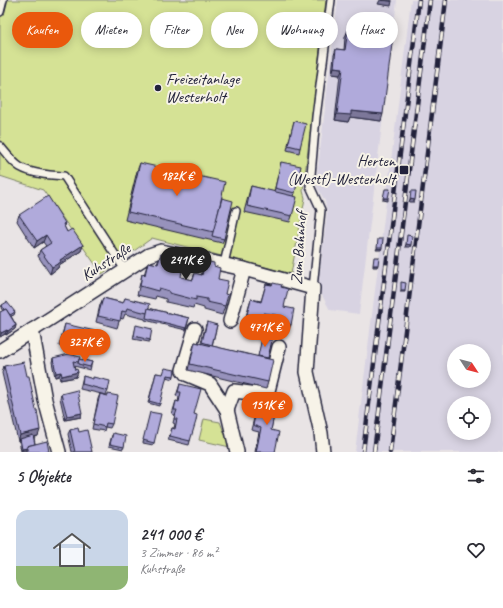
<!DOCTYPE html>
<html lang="de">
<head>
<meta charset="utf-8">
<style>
	body { margin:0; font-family:Caveat,sans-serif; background:#f7f7f7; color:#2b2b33; height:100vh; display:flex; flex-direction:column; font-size:15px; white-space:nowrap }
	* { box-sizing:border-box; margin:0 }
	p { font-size:13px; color:#7c7c81 }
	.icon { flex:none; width:22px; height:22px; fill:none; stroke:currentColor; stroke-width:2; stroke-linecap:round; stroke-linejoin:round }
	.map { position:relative; height:452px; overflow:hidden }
	.side { display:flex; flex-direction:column; background:#fff; flex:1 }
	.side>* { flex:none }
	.guide { position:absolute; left:12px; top:12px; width:479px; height:36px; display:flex; gap:8px }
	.needle { width:26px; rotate:126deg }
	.tools { position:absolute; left:447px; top:344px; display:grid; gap:8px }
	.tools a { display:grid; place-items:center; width:44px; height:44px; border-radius:50%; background:#fff; box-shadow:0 2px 10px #0003; font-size:20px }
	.price { position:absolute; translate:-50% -34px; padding:0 9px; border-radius:14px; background:#ea580c; color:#fff; font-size:13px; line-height:26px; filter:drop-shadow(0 1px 2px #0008) }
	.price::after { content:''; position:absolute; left:50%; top:24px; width:12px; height:9px; margin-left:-6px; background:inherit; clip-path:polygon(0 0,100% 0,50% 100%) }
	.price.on { background:#222; color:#fff }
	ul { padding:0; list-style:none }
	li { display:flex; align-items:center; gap:12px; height:100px; padding:0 16px }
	li span { display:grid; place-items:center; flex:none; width:112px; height:80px; border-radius:12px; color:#555 }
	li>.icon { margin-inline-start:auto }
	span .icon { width:48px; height:48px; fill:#fffc; stroke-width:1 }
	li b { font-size:17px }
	h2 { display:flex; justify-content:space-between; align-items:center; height:48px; padding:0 16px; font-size:17px }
	.pill { padding:0 14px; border-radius:18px; background:#fff; box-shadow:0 2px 10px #0003; font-size:14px; line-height:36px }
	.pill.on { background:#ea580c; color:#fff }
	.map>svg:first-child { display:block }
</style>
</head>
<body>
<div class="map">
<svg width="503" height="452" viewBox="0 0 503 452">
	<rect width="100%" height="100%" fill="#e9e4e5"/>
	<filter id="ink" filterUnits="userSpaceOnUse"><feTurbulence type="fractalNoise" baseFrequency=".025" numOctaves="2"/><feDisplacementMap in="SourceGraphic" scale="8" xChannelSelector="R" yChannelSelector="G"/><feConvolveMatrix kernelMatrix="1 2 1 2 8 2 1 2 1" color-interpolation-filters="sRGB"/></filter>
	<g filter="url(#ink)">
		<g fill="#d8d3e2" fill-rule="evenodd">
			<path d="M338,0H397L359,314L330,310L318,288L327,213L325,201L317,187V176Z"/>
			<path d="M411,0H503V452H355ZM454,351H484V381H454ZM454,403H484V433H454Z"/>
		</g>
		<g fill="#d5e295" stroke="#7c8268">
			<path d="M0,0H326L303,191L305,198L291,274L152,238L102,274L43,190L0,176Z"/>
			<path d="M204,419L220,422L230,447L199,440Z"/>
		</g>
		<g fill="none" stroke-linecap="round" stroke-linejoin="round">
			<g stroke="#22223b" stroke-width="10">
				<g id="lane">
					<path d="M0,12L3,0"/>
					<path d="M0,146C6,153 12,162 20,167C32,174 50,175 64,176L125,270"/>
					<path d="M224,264L236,211"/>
					<path d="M313,288L321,210L310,186L316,117L331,0"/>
				</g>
			</g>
			<g stroke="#22223b" stroke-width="16">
				<g id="street">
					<path d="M230,321L244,269"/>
					<path d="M195,329L183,370L186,374L210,384L227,410L237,452"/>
					<path d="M32,330L45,400L59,452"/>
					<path d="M0,351L149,255L161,251L244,269L313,288L307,372L321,433L323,452"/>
					<path d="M227,410L234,391L267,395L279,347"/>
				</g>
			</g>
			<use href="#lane" stroke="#f7f3e8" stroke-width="7"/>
			<use href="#street" stroke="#f7f3e8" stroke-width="13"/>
			<g stroke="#22223b" stroke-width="4.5">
				<g id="rail">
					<path d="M363,452L419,0"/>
					<path d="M374,452L430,0"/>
					<path d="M390,452L446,0"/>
				</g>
			</g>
			<use href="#rail" stroke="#f7f3e8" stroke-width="3" stroke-dasharray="9" stroke-linecap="butt"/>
		</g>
		<g fill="#9792bc" stroke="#22223b">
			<path d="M348,30L381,121L350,117L348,122L335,120L340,75L332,74L334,55L336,49L344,50L345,37Z"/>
			<path d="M294,121L300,148L299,153L287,150Z"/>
			<path d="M281,162L295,193L294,196L292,216L290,222L244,212L249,193L251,186L274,192L280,166Z"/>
			<path d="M140,163L222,198L224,239L222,243L125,220L137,171Z"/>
			<path d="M19,215L65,223L64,226L67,232L83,245L81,251L59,265L58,268L50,274L38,256L40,250L46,246L43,242L34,248L17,221Z"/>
			<path d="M169,252L175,269L181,277L192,280L195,273L201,275L205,261L214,266L218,279L225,294V306L222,315L204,310V308L194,305L193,308L166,302V299L156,296L155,299L137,295L140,283L142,274L144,275L148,262L157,264L161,254L168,255Z"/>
			<path d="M266,284L281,287L284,307L291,325L288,331L272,327L274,322L263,319L261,325L245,321L249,305L251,299L261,301Z"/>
			<path d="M103,298L123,303L125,298L148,308L189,318L186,330L145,320V319L125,314L123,319L120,318L117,328L96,322L100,305Z"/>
			<path d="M2,305L15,312L14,315L11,316L16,325L15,329L6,335L5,334L0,337V312L3,311L1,308Z"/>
			<path d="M65,324L90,348L89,353L59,346Z"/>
			<path d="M206,324L217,325L212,346L258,357L262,340H272L267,359L268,382L266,389L188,370L193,348L195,342L201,343Z"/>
			<path d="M136,327L150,340L149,342L133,339Z"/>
			<path d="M53,358L79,359L92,362L90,370L74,366L75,370L78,372L76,377L60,380L59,376L55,377L52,362Z"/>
			<path d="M4,366L38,436L34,437L35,444L49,452H26V450L21,451L19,441H18L2,373Z"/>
			<path d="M156,373L174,376L173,379L166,377L159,406L148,403Z"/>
			<path d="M83,376L92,379L108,391L106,395L80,389Z"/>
			<path d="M180,384L194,414L190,441L189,445L168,440L172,428H174L175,424L173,423L175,415L172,414L176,401L178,402L179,397L176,396Z"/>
			<path d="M61,394L81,417L65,420L60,398Z"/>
			<path d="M100,394L112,424L110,428L105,427L104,431L92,429L98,399Z"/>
			<path d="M259,399L279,412L277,416L274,415L271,430L275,452H255L259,432L251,430Z"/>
			<path d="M150,414L154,443L153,445L143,443Z"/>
			<path d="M70,430L79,432L92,452H72L68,434Z"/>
			<path d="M112,435L124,447L123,449L109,446Z"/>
		</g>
		<g fill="#7b7799" stroke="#22223b">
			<path d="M380,0L392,1L391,6L378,4Z"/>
			<path d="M334,67L343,68L340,75L332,74Z"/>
			<path d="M351,111L383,114L381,121L350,117L348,122L335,120L337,114Z"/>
			<path d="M383,198H388V201L383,200Z"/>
			<path d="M410,199L415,200L414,202H409Z"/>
			<path d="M46,235L43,242L34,248L37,241Z"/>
			<path d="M406,244L411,245L410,247H405Z"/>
			<path d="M83,245L81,251L59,265L58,268L50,274L52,267L60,260Z"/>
			<path d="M377,248H382L381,250H376Z"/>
			<path d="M373,265H378L377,267H373Z"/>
			<path d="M401,290H405V292H400Z"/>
			<path d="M16,325L15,329L6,335L8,331Z"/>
			<path d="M7,330L5,334L0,337L1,333Z"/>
			<path d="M61,372L59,376L55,377L56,373Z"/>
			<path d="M78,372L76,377L60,380L62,376Z"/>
			<path d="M82,413L81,417L65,420L67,416Z"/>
			<path d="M40,430L38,436L20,440V439L19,441H18L20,435Z"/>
			<path d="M27,448L26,450L21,451L22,449Z"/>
		</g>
		<g fill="#b0aadb" stroke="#22223b">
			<path d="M381,0H392V1Z"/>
			<path d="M348,30L393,36L383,114L351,111V115L337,114L343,68L334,67L336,49L345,50Z"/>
			<path d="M294,121L306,124L300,148L288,145Z"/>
			<path d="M281,162L301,166L295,193L275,188Z"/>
			<path d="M140,163L225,182L214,232L128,212Z"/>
			<path d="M251,186L297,197L292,216L247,206Z"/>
			<path d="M385,189H390L388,198H383Z"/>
			<path d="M411,191H416L415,200L410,199Z"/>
			<path d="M48,196L65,223L63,224L67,232L72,229L83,245L60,260L61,262L52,267L40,250L51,243L46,235L37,241L19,215Z"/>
			<path d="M222,198L233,201L224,239L212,236Z"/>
			<path d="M407,235L412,236L411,245L406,244Z"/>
			<path d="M378,239H383L382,248H377Z"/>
			<path d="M169,252L178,254L175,269L182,270L181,277L193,280L195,273L202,275L205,261L214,263V266L220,268L218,279L228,281L225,294L228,295L225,306L207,302V299L196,297V300L169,293V291L159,288L158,291L140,286L142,274L145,275L148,262L158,264L161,254L168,255Z"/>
			<path d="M374,257H379L378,265H373Z"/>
			<path d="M401,282L406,283L405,290H401Z"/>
			<path d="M273,283L282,285L281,287L288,289L284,307L294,309L291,325L275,321L276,315L264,313L263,318L247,314L251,299L261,302L266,284L272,285Z"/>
			<path d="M103,298L123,303L125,298L150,304L147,313L127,308L126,312L122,311L120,321L98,316Z"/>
			<path d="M7,302L15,312L10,315L6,309L4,310L2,305Z"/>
			<path d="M148,308L189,318L186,328L146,318Z"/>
			<path d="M6,309L16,325L8,331L7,330L1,333L0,331V312Z"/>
			<path d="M207,322L217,325L212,345L202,342Z"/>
			<path d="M65,324L95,331L90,348L61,341Z"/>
			<path d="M136,325L152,329L150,340L134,336Z"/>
			<path d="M262,338L272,340L268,358L258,356Z"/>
			<path d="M195,342L273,360L268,382L190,364Z"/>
			<path d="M69,354L80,357L78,362L73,361L75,370L77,369L78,372L62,376L61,372L56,373L53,358Z"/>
			<path d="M79,359L92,362L90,367L78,364Z"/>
			<path d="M24,362L27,376H29L36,410H37L40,430L20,435L4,366Z"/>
			<path d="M165,368L175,370L174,376L167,375L160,404L149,401L156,373L163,374Z"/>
			<path d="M83,376L93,379V377L110,381L108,391L82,384Z"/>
			<path d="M180,384L201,389L194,414L197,415L196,421L190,441L170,436L172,428L175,429L177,419H174L177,410H174L176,401L179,402L181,392H178Z"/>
			<path d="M77,390L82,413L67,416L61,394Z"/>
			<path d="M100,394L108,396V394L118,396L112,424L106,423L105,427L93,424Z"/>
			<path d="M259,399L281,404L279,412L275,411L271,430L279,432L275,452H256L261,428L253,425Z"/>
			<path d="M150,412L161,414L154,443L143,440Z"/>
			<path d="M78,428L79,432L87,430L92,452H75L70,430Z"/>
			<path d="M113,433L126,436L124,447L110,444Z"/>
			<path d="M33,435L35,444L27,446V448L22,449L20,439Z"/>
			<path d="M47,441L49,452H29L27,446Z"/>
		</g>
	</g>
	<g fill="#22223b" stroke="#f7f3e8" stroke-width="1.5">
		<circle cx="158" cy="88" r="4"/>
		<rect x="399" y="165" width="10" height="10" rx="2"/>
	</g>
	<g text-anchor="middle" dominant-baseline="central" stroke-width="4" stroke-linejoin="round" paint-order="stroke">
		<g font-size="16" fill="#22223b" stroke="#f7f3e8" text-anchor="start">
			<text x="166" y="79">Freizeitanlage<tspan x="166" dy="18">Westerholt</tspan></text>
			<text x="395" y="161" text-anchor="end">Herten<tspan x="395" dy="18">(Westf)-Westerholt</tspan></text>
		</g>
		<g font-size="16" fill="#22223b" stroke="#f7f3e8">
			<text transform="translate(299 248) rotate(-86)">Zum Bahnhof</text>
			<text transform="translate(106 262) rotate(-33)">Kuhstraße</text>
		</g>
	</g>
</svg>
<div class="tools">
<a><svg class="needle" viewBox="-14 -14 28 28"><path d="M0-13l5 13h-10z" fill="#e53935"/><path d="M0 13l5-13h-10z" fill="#7c7c81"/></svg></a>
<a><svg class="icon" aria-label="locate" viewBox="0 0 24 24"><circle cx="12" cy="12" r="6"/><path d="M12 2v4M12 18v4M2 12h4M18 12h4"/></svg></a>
</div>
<b class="price" style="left:177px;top:197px">182K €</b>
<b class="price on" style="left:186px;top:281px">241K €</b>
<b class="price" style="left:265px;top:348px">471K €</b>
<b class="price" style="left:85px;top:363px">327K €</b>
<b class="price" style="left:267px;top:426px">151K €</b>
<div class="guide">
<a class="pill on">Kaufen</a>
<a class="pill">Mieten</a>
<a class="pill">Filter</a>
<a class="pill">Neu</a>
<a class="pill">Wohnung</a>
<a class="pill">Haus</a>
</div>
</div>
<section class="side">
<h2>5 Objekte<svg class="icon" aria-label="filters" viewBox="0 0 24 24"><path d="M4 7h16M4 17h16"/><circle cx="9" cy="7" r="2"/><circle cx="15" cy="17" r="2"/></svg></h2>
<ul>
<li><span style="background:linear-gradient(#c9d6e8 70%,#8fb573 0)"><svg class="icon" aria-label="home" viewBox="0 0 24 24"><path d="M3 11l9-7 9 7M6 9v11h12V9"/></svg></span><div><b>241 000 €</b><p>3 Zimmer · 86 m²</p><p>Kuhstraße</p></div><svg class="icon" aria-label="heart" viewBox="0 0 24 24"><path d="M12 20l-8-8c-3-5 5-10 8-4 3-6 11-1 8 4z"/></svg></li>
</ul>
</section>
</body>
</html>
